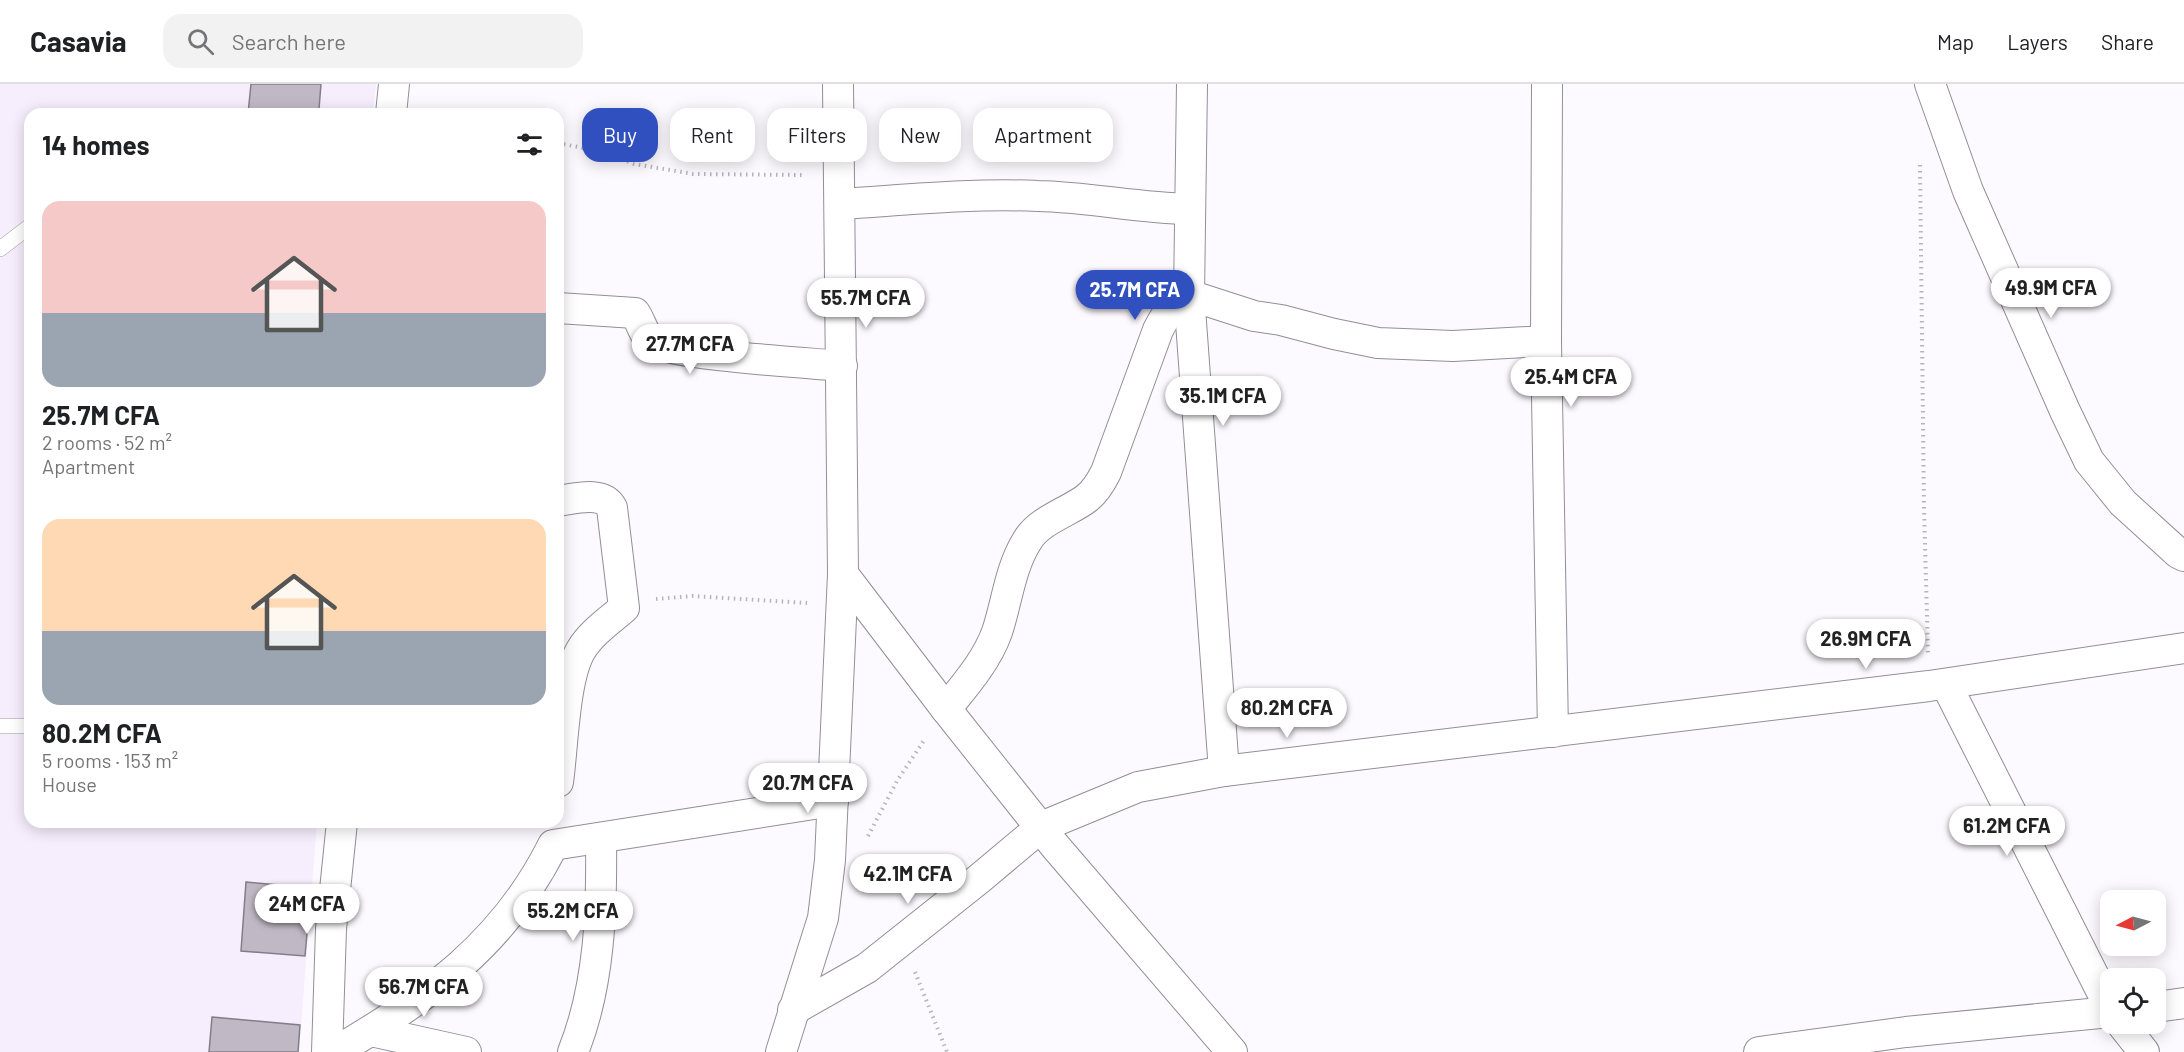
<!DOCTYPE html>
<html lang="en">
<head>
<meta charset="utf-8">
<style>
	body { margin:0; font-family:Barlow,sans-serif; background:#f2f2f2; color:#202124; height:100vh; display:flex; flex-direction:column; font-size:22px; white-space:nowrap }
	* { box-sizing:border-box; margin:0 }
	p { font-size:20px; color:#757577 }
	.icon { flex:none; width:33px; height:33px; fill:none; stroke:currentColor; stroke-width:2; stroke-linecap:round; stroke-linejoin:round }
	.map { position:relative; flex:1; overflow:hidden }
	.panel { position:absolute; left:24px; top:24px; width:540px; height:720px; display:flex; flex-direction:column; background:#fff; border-radius:18px; box-shadow:0 3px 15px #0003 }
	.panel>* { flex:none }
	.banner { position:absolute; left:582px; top:24px; width:570px; height:54px; display:flex; gap:12px }
	.needle { width:39px; rotate:264deg }
	.buttons { position:absolute; left:2100px; top:806px; display:grid; gap:12px }
	.buttons a { display:grid; place-items:center; width:66px; height:66px; border-radius:12px; background:#fff; box-shadow:0 3px 15px #0003; font-size:30px }
	.price { position:absolute; translate:-50% -51px; padding:0 14px; border-radius:21px; background:#fff; color:#222; font-size:20px; line-height:39px; filter:drop-shadow(0 2px 3px #0008) }
	.price::after { content:''; position:absolute; left:50%; top:36px; width:18px; height:14px; margin-left:-9px; background:inherit; clip-path:polygon(0 0,100% 0,50% 100%) }
	.price.on { background:#3050c0; color:#fff }
	ul { padding:0; list-style:none }
	li { display:grid; align-content:center; gap:12px; height:318px; padding:0 18px }
	li span { display:grid; place-items:center; height:186px; border-radius:18px; color:#555 }
	li>.icon { margin-inline-start:auto }
	span .icon { width:108px; height:108px; fill:#fffc; stroke-width:1 }
	li b { font-size:26px }
	h2 { display:flex; justify-content:space-between; align-items:center; height:72px; padding:0 18px; font-size:26px }
	.tag { padding:0 21px; border-radius:18px; background:#fff; box-shadow:0 3px 15px #0003; font-size:21px; line-height:54px }
	.tag.on { background:#3050c0; color:#fff }
	header { display:flex; align-items:center; gap:36px; box-sizing:border-box; height:84px; padding:0 30px; background:#fff; border-bottom:2px solid #e0e0e0 }
	header strong { font-size:28px }
	nav { display:flex; gap:33px; margin-inline-start:auto; font-size:21px }
	.search { width:420px; height:54px; background:#f2f2f2; display:flex; align-items:center; gap:15px; box-sizing:border-box; padding:0 21px; border-radius:18px; color:#757577; font-size:22px }
	.map>svg:first-child { display:block }
</style>
</head>
<body>
<header>
<strong>Casavia</strong>
<div class="search"><svg class="icon" aria-label="search" viewBox="0 0 24 24"><circle cx="10" cy="10" r="6"/><path d="M15 15l6 6"/></svg>Search here</div>
<nav><a>Map</a><a>Layers</a><a>Share</a></nav>
</header>
<div class="map">
<svg width="2184" height="968" viewBox="0 0 2184 968">
	<rect width="100%" height="100%" fill="#fdfaff"/>
	<path fill="#f6edfd" d="M0,0H376L373,30H30V738H317L299,968H0Z"/>
	<g fill="#c0b9c5" stroke="#837d88" stroke-width="1.5">
		<path d="M251,0H321L319,25L328,26V30H248Z"/>
		<path d="M246,798L311,804L305,872L241,867Z"/>
		<path d="M212,933L300,941L298,968H209Z"/>
	</g>
	<g fill="none" stroke-linecap="round" stroke-linejoin="round">
		<g stroke="#938d99" stroke-width="16">
			<g id="service">
				<path d="M0,165L30,142"/>
				<path d="M0,642H30"/>
			</g>
		</g>
		<g stroke="#938d99" stroke-width="32">
			<g id="minor">
				<path d="M1192,0L1189,211L1224,687"/>
				<path d="M1547,0L1546,257L1553,648"/>
				<path d="M1930,0L1968,107L2065,327L2089,377L2123,419L2178,469L2184,472"/>
				<path d="M391,30L394,0"/>
				<path d="M841,120C906,116 972,109 1038,112C1089,113 1138,124 1189,125"/>
				<path d="M558,224L635,229C640,236 645,253 651,257C668,271 811,279 842,282"/>
				<path d="M558,417C574,415 603,406 612,424L624,524C609,537 591,549 581,566C564,594 563,663 558,698"/>
				<path d="M843,490L946,625L1055,762L1232,968"/>
				<path d="M1946,600L2110,924"/>
				<path d="M946,625C965,601 986,578 997,548C1007,518 1010,484 1027,457C1039,436 1069,428 1087,414C1096,407 1101,398 1106,388L1158,246C1166,230 1174,219 1189,211L1254,232L1281,236L1334,250L1378,259L1453,262L1546,257"/>
				<path d="M2156,923L2184,919"/>
				<path d="M793,926L867,884L979,795L1041,743L1138,703L1224,687L1929,602L2184,564"/>
				<path d="M2121,939L2144,968"/>
				<path d="M371,947L466,968"/>
				<path d="M327,968L331,845L342,738"/>
				<path d="M335,968C427,914 504,860 553,761L833,717"/>
				<path d="M573,968C600,901 602,825 601,754"/>
				<path d="M781,968L823,834L830,776L843,490L838,0"/>
				<path d="M1759,968L1906,948L2110,928"/>
			</g>
		</g>
		<g stroke="#b6b4b8" stroke-width="4" stroke-dasharray="1.5 4.5" stroke-linecap="butt">
			<path d="M558,59L603,68L634,80L693,90L805,91"/>
			<path d="M1920,81L1924,424L1928,569"/>
			<path d="M656,515L692,512L807,519"/>
			<path d="M868,752L897,697L925,655"/>
			<path d="M915,888L947,968"/>
		</g>
		<use href="#service" stroke="#fff" stroke-width="15"/>
		<use href="#minor" stroke="#fff" stroke-width="30"/>
	</g>
</svg>
<div class="buttons">
<a><svg class="needle" viewBox="-14 -14 28 28"><path d="M0-13l5 13h-10z" fill="#e53935"/><path d="M0 13l5-13h-10z" fill="#757577"/></svg></a>
<a><svg class="icon" aria-label="locate" viewBox="0 0 24 24"><circle cx="12" cy="12" r="6"/><path d="M12 2v4M12 18v4M2 12h4M18 12h4"/></svg></a>
</div>
<b class="price" style="left:2051px;top:235px">49.9M CFA</b>
<b class="price on" style="left:1135px;top:237px">25.7M CFA</b>
<b class="price" style="left:866px;top:245px">55.7M CFA</b>
<b class="price" style="left:690px;top:291px">27.7M CFA</b>
<b class="price" style="left:1571px;top:324px">25.4M CFA</b>
<b class="price" style="left:1223px;top:343px">35.1M CFA</b>
<b class="price" style="left:1866px;top:586px">26.9M CFA</b>
<b class="price" style="left:1287px;top:655px">80.2M CFA</b>
<b class="price" style="left:808px;top:730px">20.7M CFA</b>
<b class="price" style="left:2007px;top:773px">61.2M CFA</b>
<b class="price" style="left:908px;top:821px">42.1M CFA</b>
<b class="price" style="left:307px;top:851px">24M CFA</b>
<b class="price" style="left:573px;top:858px">55.2M CFA</b>
<b class="price" style="left:424px;top:934px">56.7M CFA</b>
<div class="banner">
<a class="tag on">Buy</a>
<a class="tag">Rent</a>
<a class="tag">Filters</a>
<a class="tag">New</a>
<a class="tag">Apartment</a>
</div>
<section class="panel">
<h2>14 homes<svg class="icon" aria-label="filters" viewBox="0 0 24 24"><path d="M4 7h16M4 17h16"/><circle cx="9" cy="7" r="2"/><circle cx="15" cy="17" r="2"/></svg></h2>
<ul>
<li><span style="background:linear-gradient(#f6c9c9 60%,#9aa5b1 0)"><svg class="icon" aria-label="home" viewBox="0 0 24 24"><path d="M3 11l9-7 9 7M6 9v11h12V9"/></svg></span><div><b>25.7M CFA</b><p>2 rooms · 52 m²</p><p>Apartment</p></div></li>
<li><span style="background:linear-gradient(#ffd9b3 60%,#9aa5b1 0)"><svg class="icon" aria-label="home" viewBox="0 0 24 24"><path d="M3 11l9-7 9 7M6 9v11h12V9"/></svg></span><div><b>80.2M CFA</b><p>5 rooms · 153 m²</p><p>House</p></div></li>
</ul>
</section>
</div>
</body>
</html>
